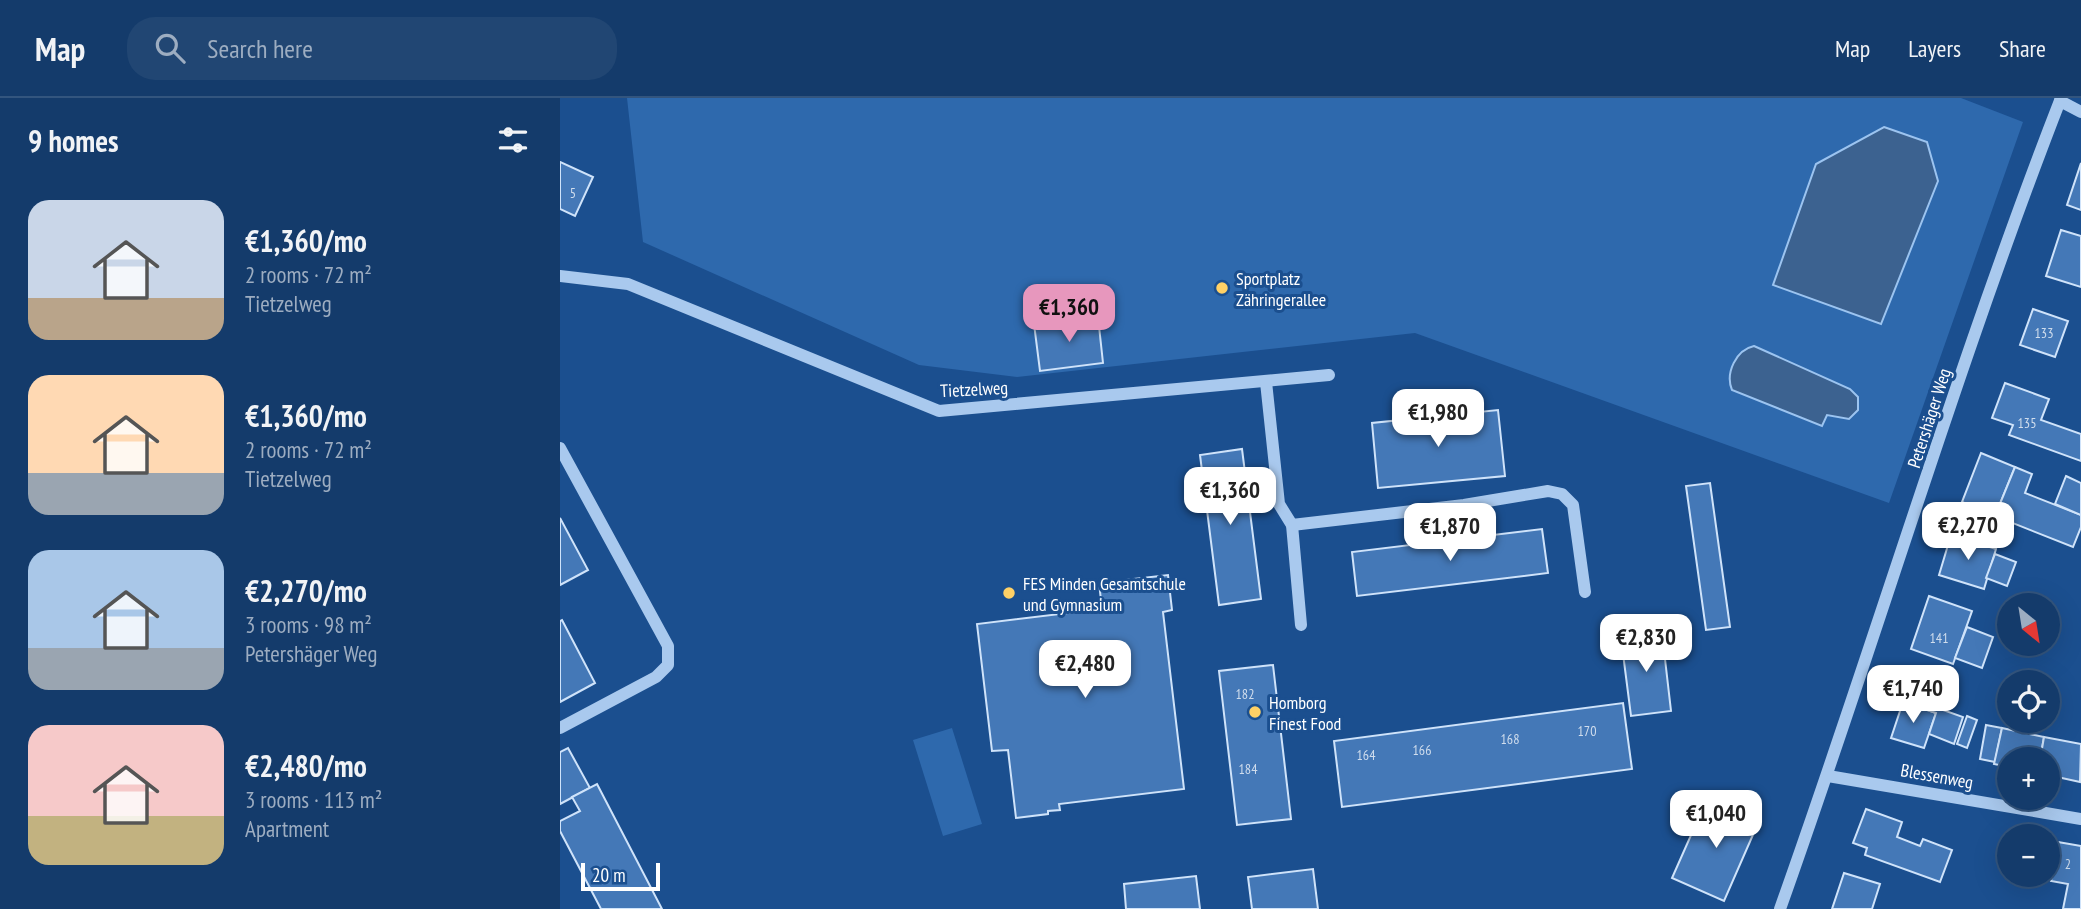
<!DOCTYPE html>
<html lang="en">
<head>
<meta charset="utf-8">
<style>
	body { margin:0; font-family:"PT Sans Narrow",sans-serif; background:#214673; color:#f1f3f6; height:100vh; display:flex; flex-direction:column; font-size:26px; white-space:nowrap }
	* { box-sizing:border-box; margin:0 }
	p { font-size:23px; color:#9dadc1 }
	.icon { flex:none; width:38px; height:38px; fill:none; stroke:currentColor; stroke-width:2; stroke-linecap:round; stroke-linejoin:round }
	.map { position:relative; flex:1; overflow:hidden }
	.side { display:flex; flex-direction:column; background:#143b6b; width:560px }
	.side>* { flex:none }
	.needle { width:46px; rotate:150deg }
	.buttons { position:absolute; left:1437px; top:495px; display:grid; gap:14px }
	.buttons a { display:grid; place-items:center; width:63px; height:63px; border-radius:50%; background:#143b6b; box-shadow:0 7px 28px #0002,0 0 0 2px #33557e; font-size:35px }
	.scale { position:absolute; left:21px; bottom:18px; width:79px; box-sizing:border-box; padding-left:7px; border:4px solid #fff; border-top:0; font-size:19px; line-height:24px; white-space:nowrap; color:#fff; -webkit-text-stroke:5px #1b4f8f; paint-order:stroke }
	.price { position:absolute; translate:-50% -60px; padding:0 16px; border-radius:14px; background:#fff; color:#222; font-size:23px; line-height:46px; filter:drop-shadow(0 2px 4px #0008) }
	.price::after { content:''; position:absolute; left:50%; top:42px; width:21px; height:16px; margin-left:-10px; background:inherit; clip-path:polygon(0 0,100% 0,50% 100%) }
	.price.current { background:#e797bd; color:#111 }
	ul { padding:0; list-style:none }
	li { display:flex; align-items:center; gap:21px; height:175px; padding:0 28px }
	li span { display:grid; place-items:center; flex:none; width:196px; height:140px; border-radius:21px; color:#555 }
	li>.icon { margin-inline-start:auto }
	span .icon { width:84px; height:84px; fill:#fffc; stroke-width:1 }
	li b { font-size:30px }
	h2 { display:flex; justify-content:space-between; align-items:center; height:84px; padding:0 28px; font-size:30px }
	header { display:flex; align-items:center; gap:42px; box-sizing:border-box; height:98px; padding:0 35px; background:#143b6b; border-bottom:2px solid #33557e }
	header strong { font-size:33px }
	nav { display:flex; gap:38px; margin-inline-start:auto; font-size:24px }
	.search { width:490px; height:63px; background:#214673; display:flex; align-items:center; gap:18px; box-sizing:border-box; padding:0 24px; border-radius:28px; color:#9dadc1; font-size:26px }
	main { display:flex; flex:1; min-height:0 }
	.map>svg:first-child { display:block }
</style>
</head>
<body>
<header>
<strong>Map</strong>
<div class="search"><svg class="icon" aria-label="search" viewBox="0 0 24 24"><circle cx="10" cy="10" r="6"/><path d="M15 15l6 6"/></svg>Search here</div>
<nav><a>Map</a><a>Layers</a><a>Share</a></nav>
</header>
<main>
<section class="side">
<h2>9 homes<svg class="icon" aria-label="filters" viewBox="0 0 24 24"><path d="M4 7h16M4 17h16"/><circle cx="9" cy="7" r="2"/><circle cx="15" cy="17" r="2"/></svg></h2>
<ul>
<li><span style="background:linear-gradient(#c9d6e8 70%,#b9a48a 0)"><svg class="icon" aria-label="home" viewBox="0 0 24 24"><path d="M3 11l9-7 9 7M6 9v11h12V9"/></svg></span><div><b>€1,360/mo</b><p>2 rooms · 72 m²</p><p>Tietzelweg</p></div></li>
<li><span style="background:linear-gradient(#ffd9b3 70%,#9aa5b1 0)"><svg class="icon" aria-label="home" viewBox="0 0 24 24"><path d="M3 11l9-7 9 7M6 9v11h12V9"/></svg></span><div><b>€1,360/mo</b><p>2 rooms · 72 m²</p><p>Tietzelweg</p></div></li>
<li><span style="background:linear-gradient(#a9c7e8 70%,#9aa5b1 0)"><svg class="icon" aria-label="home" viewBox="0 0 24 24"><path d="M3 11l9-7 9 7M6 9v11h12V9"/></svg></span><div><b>€2,270/mo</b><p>3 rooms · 98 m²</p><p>Petershäger Weg</p></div></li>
<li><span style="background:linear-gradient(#f6c9c9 65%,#c2b280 0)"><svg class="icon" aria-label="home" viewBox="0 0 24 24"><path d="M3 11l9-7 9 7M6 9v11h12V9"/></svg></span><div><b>€2,480/mo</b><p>3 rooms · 113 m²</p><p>Apartment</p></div></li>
</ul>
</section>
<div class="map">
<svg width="1521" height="811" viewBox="0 0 1521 811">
	<rect width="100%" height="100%" fill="#1b4f8f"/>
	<g fill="#2e69ad">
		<path d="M67,0H1401L1463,24L1329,405L855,235L457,279L359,267L83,144Z"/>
		<path d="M392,630L422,726L383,738L353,642Z"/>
	</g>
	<g fill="#3c6290" stroke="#9cc4f0" stroke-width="2">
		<path d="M1324,29L1367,44L1378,83L1321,226L1213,187L1256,66Z"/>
		<path d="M1194,248L1290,291L1298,299V312L1289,321L1267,317L1262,328L1172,292C1165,275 1176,252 1194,248Z"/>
	</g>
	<g fill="#4478b7" stroke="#cfe3fa" stroke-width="2">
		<path d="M0,64L33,79L15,118L0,111Z"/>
		<path d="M1521,65V112L1507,107Z"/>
		<path d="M1501,132L1521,138V189L1486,178Z"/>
		<path d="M1473,211L1508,223L1495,259L1460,247Z"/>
		<path d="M538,219L543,265L480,273L474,226Z"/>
		<path d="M1445,285L1489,301L1481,322L1521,336V363L1449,337L1453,327L1432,320Z"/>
		<path d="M938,312L945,378L818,390L812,325Z"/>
		<path d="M682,351L701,501L659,507L640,357Z"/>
		<path d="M1421,355L1455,369L1435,418L1402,404Z"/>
		<path d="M1455,369L1472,376L1465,395L1521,417V429L1513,449L1435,418Z"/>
		<path d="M1506,378L1521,385V417L1495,406Z"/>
		<path d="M1150,385L1170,529L1146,532L1126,388Z"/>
		<path d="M0,420L28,472L0,487Z"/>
		<path d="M982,431L988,475L797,498L792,454Z"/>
		<path d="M1391,437L1436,451L1424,491L1379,477Z"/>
		<path d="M1435,456L1456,464L1447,488L1426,480Z"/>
		<path d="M608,477L612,512L603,514L624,691L499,706L500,712L488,713V716L456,720L448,652L432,653L417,526L542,511L539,485Z"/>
		<path d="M1369,498L1412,513L1393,566L1351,551Z"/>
		<path d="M1465,501L1487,507V508H1463Z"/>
		<path d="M2,522L35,585L0,604V523Z"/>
		<path d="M1407,529L1433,539L1422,570L1395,560Z"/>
		<path d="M1102,535L1111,613L1071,618L1061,540Z"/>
		<path d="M713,567L731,721L677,727L659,573Z"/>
		<path d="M1343,604L1376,615L1364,650L1331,640Z"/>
		<path d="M1063,605L1072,671L782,709L774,643Z"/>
		<path d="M1369,607L1403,619L1394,646L1369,636L1376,615L1367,612Z"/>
		<path d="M1407,618L1417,622L1407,650L1397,646Z"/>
		<path d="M1426,627L1442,630L1435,664L1420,661Z"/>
		<path d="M1442,630L1484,639L1480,662H1449V669L1434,666Z"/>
		<path d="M1484,639L1521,646L1520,684L1488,677V662H1480Z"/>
		<path d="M8,650L30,690L0,706V654Z"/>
		<path d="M37,686L102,811H41L0,733V723L20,713L12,699Z"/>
		<path d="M1147,701L1199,723L1164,803L1112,780Z"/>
		<path d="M1306,711L1342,724L1337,739L1360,748L1363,741L1392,752L1380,784L1305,757L1307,750L1293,745Z"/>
		<path d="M1498,744L1521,748V811H1503L1508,786L1491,783Z"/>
		<path d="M753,771L758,811H692L688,779Z"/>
		<path d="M1284,775L1320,786L1312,811H1272Z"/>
		<path d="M636,778L640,811H566L564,786Z"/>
	</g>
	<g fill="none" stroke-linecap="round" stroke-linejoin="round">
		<g stroke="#a9c9ee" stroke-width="12">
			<path d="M1500,3L1521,14"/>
			<path d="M0,178L68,186L379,313L769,277"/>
			<path d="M706,284L719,406L732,427L741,527"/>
			<path d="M0,350L108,548V567L96,579L0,630"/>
			<path d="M732,427L904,407L988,393L1002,396L1013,407L1025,494"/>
			<path d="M1268,678L1521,721"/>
			<path d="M1220,811C1316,542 1397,267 1501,0"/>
		</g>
	</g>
	<g fill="#ffd166" stroke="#1b4f8f" stroke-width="2.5">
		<circle cx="662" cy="190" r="7"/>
		<circle cx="449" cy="495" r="7"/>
		<circle cx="695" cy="614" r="7"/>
	</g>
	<g text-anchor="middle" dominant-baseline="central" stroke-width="6" stroke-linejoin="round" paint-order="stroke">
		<g font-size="14" fill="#d0dded">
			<text x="13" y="95">5</text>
			<text x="1484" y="235">133</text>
			<text x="1467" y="325">135</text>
			<text x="1379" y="540">141</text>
			<text x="685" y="596">182</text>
			<text x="1027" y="633">170</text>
			<text x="950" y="641">168</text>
			<text x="862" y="652">166</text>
			<text x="806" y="657">164</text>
			<text x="688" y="671">184</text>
			<text x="1508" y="766">2</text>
		</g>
		<g font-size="18" fill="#fff" stroke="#1b4f8f" text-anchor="start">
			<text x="676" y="180">Sportplatz<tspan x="676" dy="21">Zähringerallee</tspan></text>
			<text x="463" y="485">FES Minden Gesamtschule<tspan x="463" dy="21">und Gymnasium</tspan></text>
			<text x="709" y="604">Homborg<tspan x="709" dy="21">Finest Food</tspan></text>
		</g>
		<g font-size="18" fill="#fff" stroke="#1b4f8f">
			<text transform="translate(414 291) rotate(-3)">Tietzelweg</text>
			<text transform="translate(1369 320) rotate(-72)">Petershäger Weg</text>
			<text transform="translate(1377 678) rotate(10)">Blessenweg</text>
		</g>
	</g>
</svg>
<div class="buttons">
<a><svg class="needle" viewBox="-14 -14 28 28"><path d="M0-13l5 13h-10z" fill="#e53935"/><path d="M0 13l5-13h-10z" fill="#9dadc1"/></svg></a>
<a><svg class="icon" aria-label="locate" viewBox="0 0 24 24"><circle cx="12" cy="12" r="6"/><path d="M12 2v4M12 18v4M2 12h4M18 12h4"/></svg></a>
<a>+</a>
<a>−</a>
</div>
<div class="scale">20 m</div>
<b class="price current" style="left:509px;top:246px">€1,360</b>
<b class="price" style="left:878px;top:351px">€1,980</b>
<b class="price" style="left:670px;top:429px">€1,360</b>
<b class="price" style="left:1408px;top:464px">€2,270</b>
<b class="price" style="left:890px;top:465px">€1,870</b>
<b class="price" style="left:1086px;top:576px">€2,830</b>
<b class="price" style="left:525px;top:602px">€2,480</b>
<b class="price" style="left:1353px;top:627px">€1,740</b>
<b class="price" style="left:1156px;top:752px">€1,040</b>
</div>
</main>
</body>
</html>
